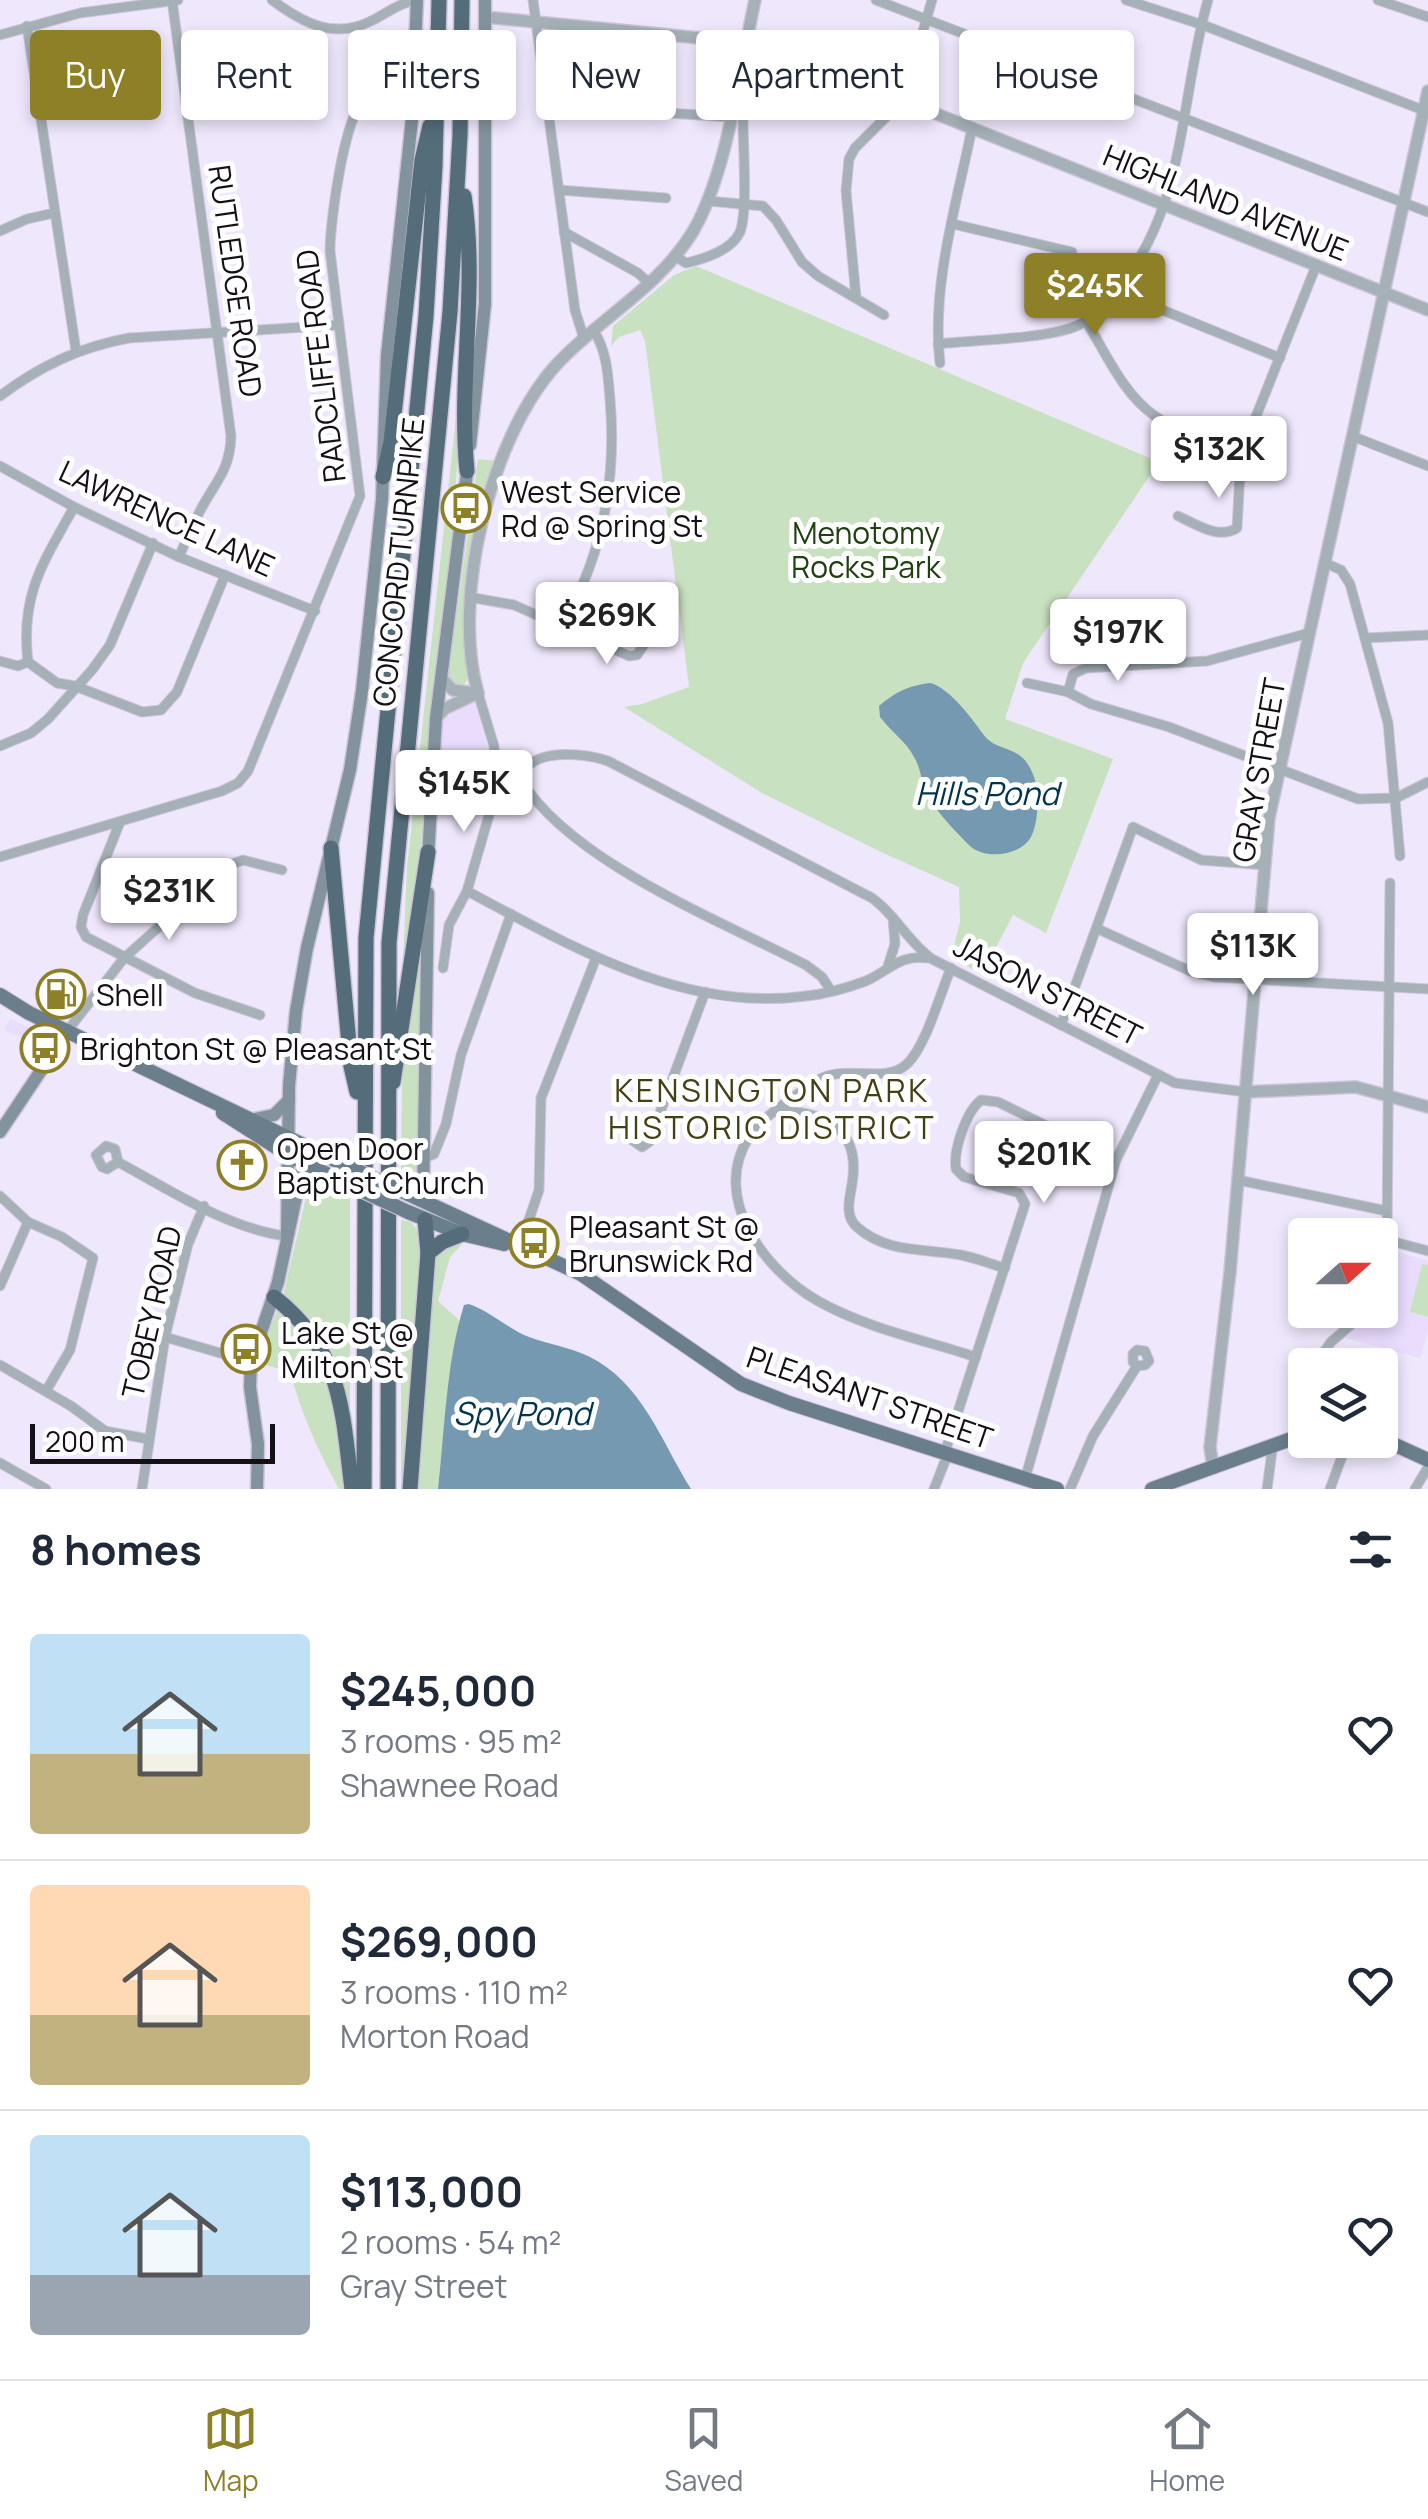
<!DOCTYPE html>
<html lang="en">
<head>
<meta charset="utf-8">
<style>
	body { margin:0; font-family:Manrope,sans-serif; background:#f2f2f3; color:#1f2937; height:100vh; display:flex; flex-direction:column; font-size:38px; white-space:nowrap }
	* { box-sizing:border-box; margin:0 }
	p { font-size:32px; color:#747a83 }
	.icon { flex:none; width:55px; height:55px; fill:none; stroke:currentColor; stroke-width:2; stroke-linecap:round; stroke-linejoin:round }
	.map { position:relative; height:1489px; overflow:hidden }
	.drawer { display:flex; flex-direction:column; background:#fff; flex:1 }
	.drawer>* { flex:none }
	.banner { position:absolute; left:30px; top:30px; width:1370px; height:90px; display:flex; gap:20px }
	.needle { width:65px; rotate:69deg }
	.fabs { position:absolute; left:1288px; top:1218px; display:grid; gap:20px }
	.fabs a { display:grid; place-items:center; width:110px; height:110px; border-radius:10px; background:#fff; box-shadow:0 5px 15px #0003; font-size:50px }
	.scale { position:absolute; left:30px; bottom:25px; width:245px; box-sizing:border-box; padding-left:10px; border:5px solid #141018; border-top:0; font-size:28px; line-height:35px; white-space:nowrap; color:#141018; -webkit-text-stroke:8px #fff; paint-order:stroke }
	.price { position:absolute; translate:-50% -85px; padding:0 22px; border-radius:10px; background:#fff; color:#222; font-size:32px; line-height:65px; filter:drop-shadow(0 2px 5px #0008) }
	.price::after { content:''; position:absolute; left:50%; top:60px; width:30px; height:22px; margin-left:-15px; background:inherit; clip-path:polygon(0 0,100% 0,50% 100%) }
	.price.active { background:#8d8026; color:#fff }
	ul { padding:0; list-style:none }
	li { display:flex; align-items:center; gap:30px; height:250px; padding:0 30px }
	li+li { border-top:2px solid #e0e1e3 }
	li span { display:grid; place-items:center; flex:none; width:280px; height:200px; border-radius:10px; color:#555 }
	li>.icon { margin-inline-start:auto }
	span .icon { width:120px; height:120px; fill:#fffc; stroke-width:1 }
	li b { font-size:42px }
	h2 { display:flex; justify-content:space-between; align-items:center; height:120px; padding:0 30px; font-size:42px }
	.chip { padding:0 35px; border-radius:10px; background:#fff; box-shadow:0 5px 15px #0003; font-size:35px; line-height:90px }
	.chip.active { background:#8d8026; color:#fff }
	.menu { display:flex; justify-content:space-around; align-items:center; height:140px; border-top:2px solid #e0e1e3; background:#fff; font-size:28px; color:#747a83 }
	.menu a { display:grid; justify-items:center; gap:5px }
	.menu .active { color:#8d8026 }
	.map>svg:first-child { display:block }
</style>
</head>
<body>
<div class="map">
<svg width="1428" height="1489" viewBox="0 0 1428 1489">
	<rect width="100%" height="100%" fill="#efe7fc"/>
	<g fill="#e9dcfd">
		<path d="M477,701L491,764V802L435,796L443,714Z"/>
		<path d="M10,1019L42,1034L45,1040L42,1046L4,1030Z"/>
		<path d="M1394,1251L1428,1261V1331L1420,1358L1346,1338L1376,1310H1380L1390,1283Z"/>
	</g>
	<g fill="#c8e1c0">
		<path d="M696,266L1159,462L1023,663L1005,719L1113,759L1046,933L1013,915L982,974L951,958L960,922L959,887L881,852L762,793L624,707L642,704L689,687L645,341L640,330L619,337L611,346L613,326L674,275Z"/>
		<path d="M465,334L453,531L427,754L418,883L402,984L407,868Z"/>
		<path d="M478,459L498,461L468,572L463,626L468,678L464,685L456,686L448,678Z"/>
		<path d="M422,944L418,1177L406,1183L401,1180L402,1075L417,950Z"/>
		<path d="M314,1183L326,1184L350,1198V1421C336,1361 329,1340 283,1296L308,1189Z"/>
		<path d="M401,1220L411,1222L424,1238L405,1489H401Z"/>
		<path d="M457,1243L462,1244L450,1257L438,1301L459,1320V1328L449,1375L438,1489H415L432,1263L437,1252Z"/>
		<path d="M1422,1264L1428,1265V1317L1410,1312Z"/>
		<path d="M279,1307L324,1359L349,1489H339C318,1451 302,1415 290,1372L256,1362Z"/>
	</g>
	<g fill="#7599b0">
		<path d="M930,683C949,687 973,720 983,734C997,754 1022,742 1034,777C1039,792 1039,822 1031,837C1020,856 985,860 970,846C955,831 936,812 927,793C921,782 921,768 914,757C906,741 891,732 880,717L879,706C896,692 907,686 930,683Z"/>
		<path d="M469,1304C491,1312 507,1328 529,1337C548,1344 569,1347 588,1356C642,1382 661,1441 691,1489H438C445,1428 446,1363 464,1305Z"/>
	</g>
	<g fill="none" stroke-linecap="round" stroke-linejoin="round">
		<g stroke="#ccc5d8" stroke-width="11">
			<g id="minor">
				<path d="M172,0L231,436C230,471 215,482 200,511C192,526 186,541 179,557"/>
				<path d="M272,0C304,24 335,40 373,20C387,13 399,3 415,0"/>
				<path d="M533,0L575,310L584,339"/>
				<path d="M876,0L1428,212"/>
				<path d="M1126,0L1203,25L1428,112"/>
				<path d="M1378,0L1428,17"/>
				<path d="M27,26L76,351"/>
				<path d="M0,35L80,13L178,0"/>
				<path d="M547,105L729,117"/>
				<path d="M559,190L666,198"/>
				<path d="M708,201L763,206L776,220L802,262L818,276L884,315"/>
				<path d="M953,224L1072,252"/>
				<path d="M0,231L27,219L54,213"/>
				<path d="M564,232L638,273L650,284"/>
				<path d="M675,256L686,263C704,259 732,250 740,232C748,212 743,144 743,120L740,114L731,110"/>
				<path d="M1107,282L1133,298L1280,358"/>
				<path d="M856,297L846,191L849,159L855,148L903,100L932,0"/>
				<path d="M1086,321C1106,353 1123,394 1155,416C1180,434 1213,443 1241,454"/>
				<path d="M938,344C974,340 1042,339 1074,327C1090,321 1103,306 1114,293C1187,211 1179,100 1208,0"/>
				<path d="M940,363C931,285 957,203 972,128"/>
				<path d="M0,396C40,366 80,347 129,338L339,325"/>
				<path d="M1352,436L1428,466"/>
				<path d="M0,466L74,507L179,557L315,611"/>
				<path d="M1178,516C1196,524 1218,540 1237,528L1241,454L1316,266"/>
				<path d="M1325,563L1341,570L1350,584L1388,723L1400,856"/>
				<path d="M469,597L514,605L629,656L637,655L643,646L639,637L633,634L605,645"/>
				<path d="M562,626C603,555 617,480 610,399C608,375 607,352 594,331"/>
				<path d="M1365,638L1428,635"/>
				<path d="M0,661L18,666L28,662L57,683L75,686L142,712L161,710L177,692L225,575"/>
				<path d="M28,662C20,595 43,563 74,507"/>
				<path d="M1027,683L1068,692L1091,704L1169,727L1358,799L1396,798L1428,782"/>
				<path d="M1068,692L1073,674L1086,668L1207,661L1309,633"/>
				<path d="M0,746L31,733L48,719L92,670L110,645L153,543"/>
				<path d="M497,771L523,774"/>
				<path d="M521,780C571,862 721,921 806,965L822,977L831,991"/>
				<path d="M496,785L516,783C520,779 522,773 525,769C542,748 587,754 608,761L872,898C896,915 908,942 932,959L1175,1083L1246,1092"/>
				<path d="M120,822L83,915L81,927L86,937L195,993L260,1015"/>
				<path d="M0,857L222,791L238,783L248,771L360,496L330,251C330,221 344,119 364,99C378,84 395,83 415,85"/>
				<path d="M467,891C571,946 683,1013 806,996C826,994 847,988 866,981C890,970 900,954 928,958"/>
				<path d="M1098,929L1190,971L1214,977L1428,989"/>
				<path d="M888,966L895,944L893,918"/>
				<path d="M443,968L449,925L467,891L496,791L494,746L478,693"/>
				<path d="M951,968C940,994 926,1046 907,1064C883,1086 843,1061 813,1083C792,1099 764,1115 749,1137C710,1198 765,1271 818,1301C866,1328 924,1340 976,1357"/>
				<path d="M1061,1025L1133,827L1201,860L1264,865"/>
				<path d="M68,1030L124,958L227,866L243,860L282,870"/>
				<path d="M778,1111C821,1111 858,1126 853,1176C852,1193 842,1214 857,1227C887,1254 925,1248 961,1255C976,1258 991,1264 1005,1268"/>
				<path d="M657,1120L634,1132L632,1140L642,1147L649,1142L705,992"/>
				<path d="M423,1159L434,1154L446,1124L461,1055L511,914"/>
				<path d="M118,1162L107,1169L102,1167L96,1155L106,1146L115,1149L118,1162C170,1190 228,1229 287,1236"/>
				<path d="M1238,1180L1387,1211"/>
				<path d="M0,1196L28,1222L62,1237L93,1258L70,1350L46,1391"/>
				<path d="M1387,1240L1428,1251"/>
				<path d="M520,1246L539,1190L541,1098L596,958"/>
				<path d="M0,1286L28,1222"/>
				<path d="M1380,1291L1385,1273L1387,1240L1390,883"/>
				<path d="M165,1337L251,1362"/>
				<path d="M0,1365L71,1406L105,1431L148,1439"/>
				<path d="M1315,1365L1331,1342L1368,1310"/>
				<path d="M1302,1435L1299,1420L1305,1393"/>
				<path d="M944,1455L1025,1204L1019,1193L964,1177L956,1169C953,1150 966,1112 981,1100L998,1102L1116,1160"/>
				<path d="M0,1463L46,1489"/>
				<path d="M1025,1479L1116,1160L1158,1075"/>
				<path d="M142,1489L165,1337L188,1244L204,1206"/>
				<path d="M934,1489L947,1456"/>
				<path d="M1070,1489L1093,1436L1137,1366L1145,1365L1149,1361L1145,1351L1137,1350L1133,1354V1362L1137,1366"/>
				<path d="M1267,1489L1273,1444"/>
				<path d="M1330,1489L1348,1440"/>
				<path d="M1415,1489L1428,1467"/>
			</g>
		</g>
		<g stroke="#ccc5d8" stroke-width="14">
			<g id="tertiary">
				<path d="M485,17L761,44L1428,310"/>
				<path d="M441,678L453,690L474,693"/>
				<path d="M478,693C451,599 490,437 557,364C600,318 658,288 692,233C727,176 740,68 755,0"/>
				<path d="M436,718L444,709L478,693"/>
				<path d="M1246,1092L1356,1087L1428,1107"/>
				<path d="M1213,1468L1210,1447L1230,1272L1269,818L1428,91"/>
			</g>
		</g>
		<g stroke="#ccc5d8" stroke-width="15">
			<g id="secondary">
				<path d="M470,445L485,304V0"/>
				<path d="M428,858L436,718L468,465"/>
				<path d="M255,1119L274,1115L289,1100"/>
				<path d="M0,1132L68,1030"/>
				<path d="M423,1200L428,893"/>
				<path d="M287,1236L289,1086L296,1011L307,948L350,770L362,691L382,500L387,356L412,119L417,0"/>
				<path d="M257,1489L258,1444L250,1387L251,1362L278,1282L305,1155"/>
			</g>
		</g>
		<g stroke="#ccc5d8" stroke-width="16">
			<g id="primary">
				<path d="M0,995L29,1013L343,1164"/>
				<path d="M223,1113L290,1156L343,1182"/>
				<path d="M408,1194L581,1274L741,1384L789,1403L1057,1489"/>
				<path d="M408,1212L462,1234L504,1244"/>
				<path d="M1380,1438L1428,1460"/>
				<path d="M1152,1489L1305,1434"/>
			</g>
		</g>
		<g stroke="#ccc5d8" stroke-width="18">
			<g id="motorway">
				<path d="M464,196C478,288 458,380 467,471"/>
				<path d="M383,477L391,442L422,160L430,126"/>
				<path d="M331,848L351,1066L357,1092"/>
				<path d="M393,1082L428,852"/>
				<path d="M428,1253L442,1242L462,1234"/>
				<path d="M274,1297C342,1350 342,1409 352,1489"/>
				<path d="M364,1489L366,938L426,316L435,166L439,0"/>
				<path d="M388,1489L389,943L450,312L460,135L462,0"/>
				<path d="M410,1489L428,1253L425,1220"/>
			</g>
		</g>
		<use href="#minor" stroke="#a5b0b7" stroke-width="9"/>
		<use href="#tertiary" stroke="#a5b0b7" stroke-width="11"/>
		<use href="#secondary" stroke="#83939d" stroke-width="12"/>
		<use href="#primary" stroke="#6a7f8b" stroke-width="14"/>
		<use href="#motorway" stroke="#556d7a" stroke-width="15"/>
		<g stroke="#ccc5d8" stroke-width="16" stroke-linecap="butt">
			<g id="primary-bridge">
				<path d="M343,1164L408,1194"/>
				<path d="M343,1182L408,1212"/>
			</g>
		</g>
		<use href="#primary-bridge" stroke="#6a7f8b" stroke-width="14"/>
	</g>
	<defs>
		<g id="bus-ring" transform="scale(2.5)"><circle r="9.5" fill="#fff" stroke="#8d8026" stroke-width="1.5"/><path d="M-5-6H5V4H4V6H2V4H-2V6H-4V4H-5ZM-3.5-4V0h7V-4ZM-3.5 1.2v1.5H-2V1.2ZM2 1.2v1.5H3.5V1.2Z" fill="#8d8026"/></g>
		<g id="fuel-ring" transform="scale(2.5)"><circle r="9.5" fill="#fff" stroke="#8d8026" stroke-width="1.5"/><path d="M-5.5-6h7V0h2V4h1.3V-2.5L3-4.5l.8-.8L6-3V5H2.5V1h-1V6h-7ZM-4.2-4.7v3.2H.2V-4.7Z" fill="#8d8026"/></g>
		<g id="church-ring" transform="scale(2.5)"><circle r="9.5" fill="#fff" stroke="#8d8026" stroke-width="1.5"/><path d="M-1.2-6h2.4v3.5h3.3v2.4h-3.3V6h-2.4V-.1h-3.3v-2.4h3.3Z" fill="#8d8026"/></g>
	</defs>
	<g fill-rule="evenodd">
		<use href="#bus-ring" x="466" y="508"/>
		<use href="#fuel-ring" x="61" y="994"/>
		<use href="#bus-ring" x="45" y="1048"/>
		<use href="#church-ring" x="242" y="1165"/>
		<use href="#bus-ring" x="534" y="1243"/>
		<use href="#bus-ring" x="246" y="1349"/>
	</g>
	<g text-anchor="middle" dominant-baseline="central" stroke-width="10" stroke-linejoin="round" paint-order="stroke">
		<g font-size="30" fill="#141018" stroke="#fff">
			<text transform="translate(1226 202) rotate(22)">HIGHLAND AVENUE</text>
			<text transform="translate(236 281) rotate(82)">RUTLEDGE ROAD</text>
			<text transform="translate(320 366) rotate(-97)">RADCLIFFE ROAD</text>
			<text transform="translate(167 518) rotate(25)">LAWRENCE LANE</text>
			<text transform="translate(398 562) rotate(-84)">CONCORD TURNPIKE</text>
			<text transform="translate(1258 770) rotate(-80)">GRAY STREET</text>
			<text transform="translate(1048 990) rotate(27)">JASON STREET</text>
			<text transform="translate(151 1312) rotate(-77)">TOBEY ROAD</text>
			<text transform="translate(870 1397) rotate(19)">PLEASANT STREET</text>
		</g>
		<g font-size="30" fill="#141018" stroke="#fff" text-anchor="start">
			<text x="501" y="491">West Service<tspan x="501" dy="34">Rd @ Spring St</tspan></text>
			<text x="96" y="994">Shell</text>
			<text x="80" y="1048">Brighton St @ Pleasant St</text>
			<text x="277" y="1148">Open Door<tspan x="277" dy="34">Baptist Church</tspan></text>
			<text x="569" y="1226">Pleasant St @<tspan x="569" dy="34">Brunswick Rd</tspan></text>
			<text x="281" y="1332">Lake St @<tspan x="281" dy="34">Milton St</tspan></text>
		</g>
		<g font-size="30" fill="#1f4011" stroke="#fff">
			<text x="866" y="532">Menotomy<tspan x="866" dy="34">Rocks Park</tspan></text>
		</g>
		<g font-size="32" font-style="italic" fill="#02344d" stroke="#fff">
			<text x="987" y="793">Hills Pond</text>
			<text x="522" y="1413">Spy Pond</text>
		</g>
		<g font-size="32" letter-spacing="2.5" fill="#453f15" stroke="#fff">
			<text x="772" y="1090">KENSINGTON PARK<tspan x="772" dy="37">HISTORIC DISTRICT</tspan></text>
		</g>
	</g>
</svg>
<div class="fabs">
<a><svg class="needle" viewBox="-14 -14 28 28"><path d="M0-13l5 13h-10z" fill="#e53935"/><path d="M0 13l5-13h-10z" fill="#747a83"/></svg></a>
<a><svg class="icon" aria-label="layers" viewBox="0 0 24 24"><path d="M12 4l9 5-9 5-9-5zM3 14l9 5 9-5"/></svg></a>
</div>
<div class="scale">200 m</div>
<b class="price active" style="left:1095px;top:338px">$245K</b>
<b class="price" style="left:1219px;top:501px">$132K</b>
<b class="price" style="left:607px;top:667px">$269K</b>
<b class="price" style="left:1118px;top:684px">$197K</b>
<b class="price" style="left:464px;top:835px">$145K</b>
<b class="price" style="left:169px;top:943px">$231K</b>
<b class="price" style="left:1253px;top:998px">$113K</b>
<b class="price" style="left:1044px;top:1206px">$201K</b>
<div class="banner">
<a class="chip active">Buy</a>
<a class="chip">Rent</a>
<a class="chip">Filters</a>
<a class="chip">New</a>
<a class="chip">Apartment</a>
<a class="chip">House</a>
</div>
</div>
<section class="drawer">
<h2>8 homes<svg class="icon" aria-label="filters" viewBox="0 0 24 24"><path d="M4 7h16M4 17h16"/><circle cx="9" cy="7" r="2"/><circle cx="15" cy="17" r="2"/></svg></h2>
<ul>
<li><span style="background:linear-gradient(#bfe0f5 60%,#c2b280 0)"><svg class="icon" aria-label="home" viewBox="0 0 24 24"><path d="M3 11l9-7 9 7M6 9v11h12V9"/></svg></span><div><b>$245,000</b><p>3 rooms · 95 m²</p><p>Shawnee Road</p></div><svg class="icon" aria-label="heart" viewBox="0 0 24 24"><path d="M12 20l-8-8c-3-5 5-10 8-4 3-6 11-1 8 4z"/></svg></li>
<li><span style="background:linear-gradient(#ffd9b3 65%,#c2b280 0)"><svg class="icon" aria-label="home" viewBox="0 0 24 24"><path d="M3 11l9-7 9 7M6 9v11h12V9"/></svg></span><div><b>$269,000</b><p>3 rooms · 110 m²</p><p>Morton Road</p></div><svg class="icon" aria-label="heart" viewBox="0 0 24 24"><path d="M12 20l-8-8c-3-5 5-10 8-4 3-6 11-1 8 4z"/></svg></li>
<li><span style="background:linear-gradient(#bfe0f5 70%,#9aa5b1 0)"><svg class="icon" aria-label="home" viewBox="0 0 24 24"><path d="M3 11l9-7 9 7M6 9v11h12V9"/></svg></span><div><b>$113,000</b><p>2 rooms · 54 m²</p><p>Gray Street</p></div><svg class="icon" aria-label="heart" viewBox="0 0 24 24"><path d="M12 20l-8-8c-3-5 5-10 8-4 3-6 11-1 8 4z"/></svg></li>
</ul>
</section>
<nav class="menu">
<a class="active"><svg class="icon" aria-label="map" viewBox="0 0 24 24"><path d="M3 6l6-2 6 2 6-2v14l-6 2-6-2-6 2zM9 4v14M15 6v14"/></svg>Map</a>
<a><svg class="icon" aria-label="saved" viewBox="0 0 24 24"><path d="M7 4h10v16l-5-4-5 4z"/></svg>Saved</a>
<a><svg class="icon" aria-label="home" viewBox="0 0 24 24"><path d="M3 11l9-7 9 7M6 9v11h12V9"/></svg>Home</a>
</nav>
</body>
</html>
